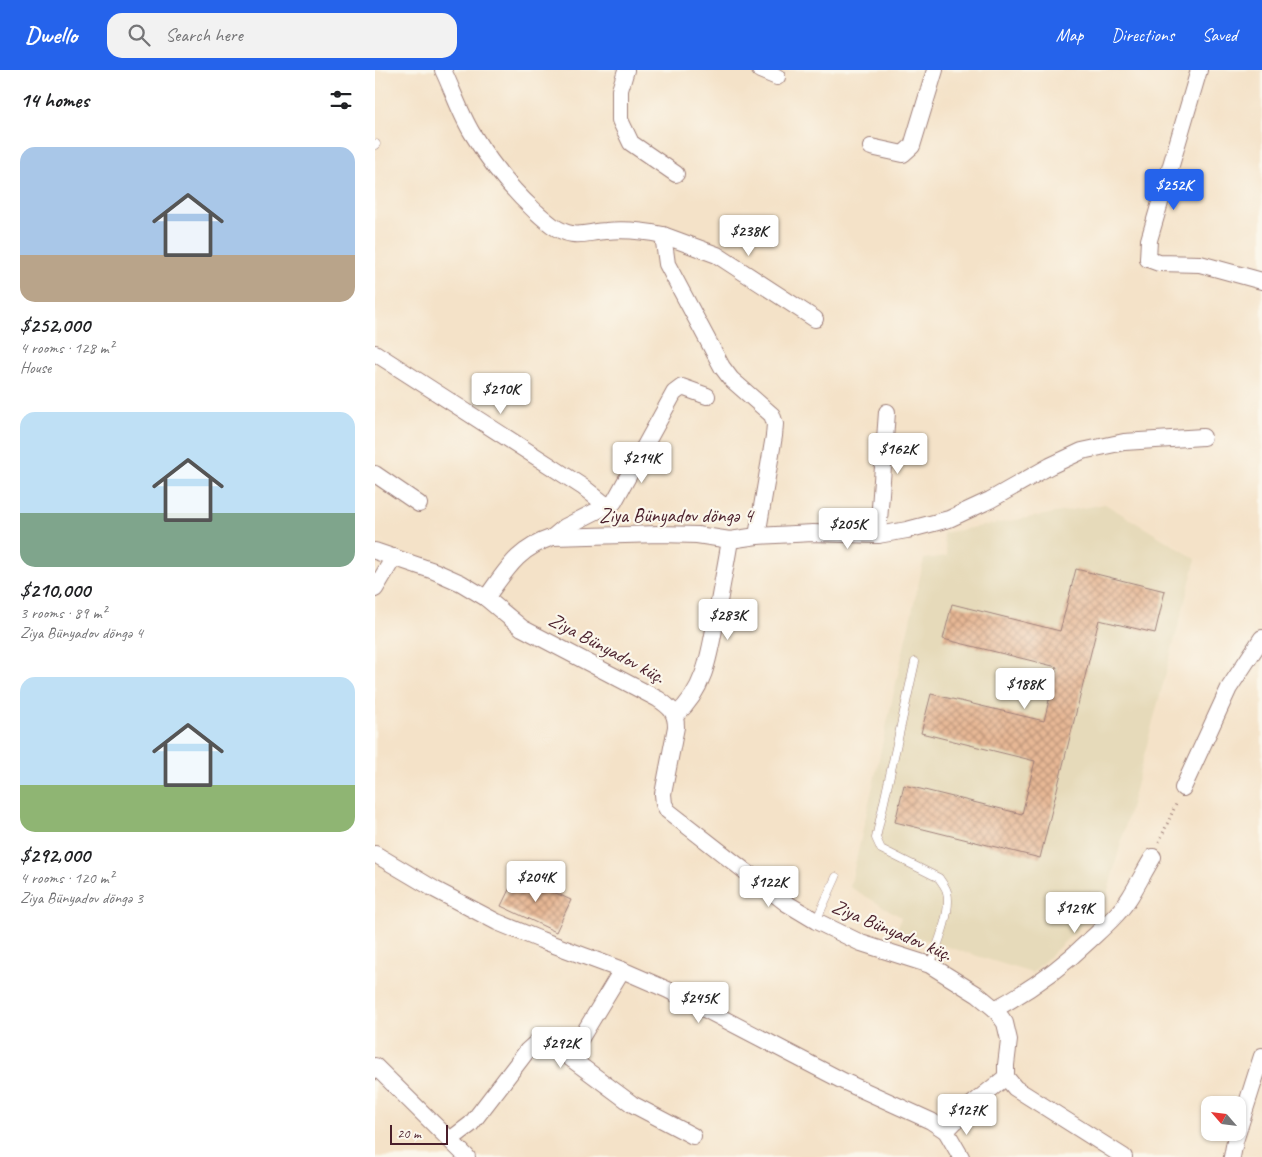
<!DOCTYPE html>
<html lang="en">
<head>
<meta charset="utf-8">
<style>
	body { margin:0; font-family:Caveat,sans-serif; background:#f2f2f2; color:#202124; height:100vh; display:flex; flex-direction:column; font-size:19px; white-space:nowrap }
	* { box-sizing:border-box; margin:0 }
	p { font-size:16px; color:#757577 }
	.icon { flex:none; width:28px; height:28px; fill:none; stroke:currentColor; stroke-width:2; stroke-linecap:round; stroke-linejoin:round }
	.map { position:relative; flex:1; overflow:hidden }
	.sheet { display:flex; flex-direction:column; background:#fff; width:375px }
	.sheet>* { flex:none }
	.needle { width:32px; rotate:298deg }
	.controls { position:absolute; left:826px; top:1026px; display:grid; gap:10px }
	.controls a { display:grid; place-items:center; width:45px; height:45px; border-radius:10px; background:#fff; box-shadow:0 1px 4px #0004; font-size:25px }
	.scale { position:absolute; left:15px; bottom:12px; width:58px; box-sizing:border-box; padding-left:5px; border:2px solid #4a1f2b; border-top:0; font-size:14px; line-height:18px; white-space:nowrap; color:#4a1f2b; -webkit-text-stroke:4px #fbf7ec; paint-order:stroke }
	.price { position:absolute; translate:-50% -42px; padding:0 11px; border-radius:5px; background:#fff; color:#222; font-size:16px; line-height:32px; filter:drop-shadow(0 1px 2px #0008) }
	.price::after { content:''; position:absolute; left:50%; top:30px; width:15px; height:11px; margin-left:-8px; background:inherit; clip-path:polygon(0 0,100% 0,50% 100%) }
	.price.on { background:#2563eb; color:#fff }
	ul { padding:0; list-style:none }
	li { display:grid; align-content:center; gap:10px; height:265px; padding:0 20px }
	li span { display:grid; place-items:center; height:155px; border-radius:15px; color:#555 }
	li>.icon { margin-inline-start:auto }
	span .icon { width:90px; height:90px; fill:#fffc; stroke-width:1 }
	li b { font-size:21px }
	h2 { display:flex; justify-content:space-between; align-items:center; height:60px; padding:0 20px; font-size:21px }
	header { display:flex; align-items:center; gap:30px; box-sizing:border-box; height:70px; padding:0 25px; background:#2563eb; color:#fff }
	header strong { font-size:24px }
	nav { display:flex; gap:28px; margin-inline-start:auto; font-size:18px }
	.search { width:350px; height:45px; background:#f2f2f2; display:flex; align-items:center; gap:12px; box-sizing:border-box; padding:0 18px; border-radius:15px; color:#757577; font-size:19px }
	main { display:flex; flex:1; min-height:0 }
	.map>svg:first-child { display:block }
</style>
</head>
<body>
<header>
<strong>Dwello</strong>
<div class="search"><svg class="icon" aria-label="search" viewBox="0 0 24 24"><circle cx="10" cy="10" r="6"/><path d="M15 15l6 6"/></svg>Search here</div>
<nav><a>Map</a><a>Directions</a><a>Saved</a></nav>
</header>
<main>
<section class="sheet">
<h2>14 homes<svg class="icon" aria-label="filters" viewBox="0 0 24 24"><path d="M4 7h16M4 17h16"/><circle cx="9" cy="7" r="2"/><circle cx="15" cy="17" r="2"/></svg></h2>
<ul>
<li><span style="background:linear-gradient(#a9c7e8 70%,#b9a48a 0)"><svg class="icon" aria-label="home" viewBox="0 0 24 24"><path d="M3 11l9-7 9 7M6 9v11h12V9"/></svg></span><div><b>$252,000</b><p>4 rooms · 128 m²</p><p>House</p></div></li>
<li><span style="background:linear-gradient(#bfe0f5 65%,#7fa58c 0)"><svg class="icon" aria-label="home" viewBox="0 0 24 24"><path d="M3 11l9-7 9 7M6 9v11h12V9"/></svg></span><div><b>$210,000</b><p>3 rooms · 89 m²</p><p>Ziya Bünyadov döngə 4</p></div></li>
<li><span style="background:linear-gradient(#bfe0f5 70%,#8fb573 0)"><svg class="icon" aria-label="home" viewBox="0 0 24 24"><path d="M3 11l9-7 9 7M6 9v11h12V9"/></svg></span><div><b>$292,000</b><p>4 rooms · 120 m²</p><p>Ziya Bünyadov döngə 3</p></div></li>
</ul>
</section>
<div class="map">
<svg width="887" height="1087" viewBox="0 0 887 1087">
	<defs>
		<pattern id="building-cross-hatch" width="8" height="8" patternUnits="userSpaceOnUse" patternTransform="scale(1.25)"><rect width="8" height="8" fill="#e7b895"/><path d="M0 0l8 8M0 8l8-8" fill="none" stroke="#bd957a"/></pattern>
	</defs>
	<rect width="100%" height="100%" fill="#fbf7ec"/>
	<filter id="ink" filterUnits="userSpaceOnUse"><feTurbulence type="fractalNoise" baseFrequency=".02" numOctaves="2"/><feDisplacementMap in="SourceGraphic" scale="10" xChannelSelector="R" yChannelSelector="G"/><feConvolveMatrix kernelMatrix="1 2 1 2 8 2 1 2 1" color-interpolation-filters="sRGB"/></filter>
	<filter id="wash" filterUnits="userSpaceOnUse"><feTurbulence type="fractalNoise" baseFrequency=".0096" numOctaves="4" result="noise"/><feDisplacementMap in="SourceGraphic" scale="20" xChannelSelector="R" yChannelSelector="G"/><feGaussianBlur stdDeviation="1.12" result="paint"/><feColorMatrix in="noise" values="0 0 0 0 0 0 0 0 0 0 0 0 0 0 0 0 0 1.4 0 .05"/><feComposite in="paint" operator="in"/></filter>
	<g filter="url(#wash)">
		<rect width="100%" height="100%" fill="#f4e2c8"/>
		<path fill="#e6daba" d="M730,434L821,489L730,833L657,903L522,861L526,847L475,817L549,489L572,486L568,463Z"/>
		<g id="blocks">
			<g fill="url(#building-cross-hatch)">
				<path d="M701,499L790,521L780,563L724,550L665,788L520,752L529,715L647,744L660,691L546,663L556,624L669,651L682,597L568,569L577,534L685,561Z"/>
				<path d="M141,805L196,830L181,862L126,836Z"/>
			</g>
		</g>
	</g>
	<g filter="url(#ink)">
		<use href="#blocks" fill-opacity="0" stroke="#9f807a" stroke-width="1"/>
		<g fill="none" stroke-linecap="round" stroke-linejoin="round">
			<g stroke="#9f807a" stroke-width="9">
				<g id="lane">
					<path d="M0,75L1,74"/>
					<path d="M540,592L501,768L506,779L564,808C567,813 571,817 572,822C577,841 562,876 555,895"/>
					<path d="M441,851L461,807"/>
				</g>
			</g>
			<g stroke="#9f807a" stroke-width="18">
				<g id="street">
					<path d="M68,0C78,21 85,43 97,63C114,91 134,117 159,140C170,150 181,161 197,164C209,166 219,161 231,161C250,159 269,161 288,165L292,194L347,297L356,309L397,345L400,354L399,366L382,466"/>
					<path d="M251,0L245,20V50L256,73L301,104"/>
					<path d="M385,0L402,7"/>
					<path d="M824,0L774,170L773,189L784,193L825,194L887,211"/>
					<path d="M496,77L528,84L537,76L560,0"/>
					<path d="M288,165L342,185L440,249"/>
					<path d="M0,283L208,417L232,436"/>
					<path d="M0,404L44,434"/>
					<path d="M503,465L512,342"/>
					<path d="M178,467L190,457L239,432L299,323L307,317L332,326"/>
					<path d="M0,481L59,501L86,513L111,528L147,558L283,629C295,637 301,642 301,657L288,724L289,734L293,741L411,833L441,851L486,873L555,895L603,925L620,939L630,953L634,970L631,995V1007L640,1018L749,1087"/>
					<path d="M0,519L19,487"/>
					<path d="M111,528C132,499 142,479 178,467L285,464L322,465L355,470L382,466L438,463L503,465L532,460L574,449L615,430L675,396L707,381L749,372L828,367"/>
					<path d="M301,645C331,619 335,581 342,543C346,519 351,495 355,470"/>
					<path d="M808,718L854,618L887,568"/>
					<path d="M0,784L59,819L122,852L166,870L247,900L293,920L468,1011L556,1051L571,1061L596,1035L631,1007"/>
					<path d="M620,939C655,920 687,897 716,869C730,856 745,843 755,827C763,814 770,800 778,787"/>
					<path d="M195,986L247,900"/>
					<path d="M0,996L92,1087"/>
					<path d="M571,1061L586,1087"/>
					<path d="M75,1070L96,1054L152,981L162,972L175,973L257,1034L318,1066"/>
					<path d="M857,1087L860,1071L887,986"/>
				</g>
			</g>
			<path stroke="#9f807a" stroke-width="3" stroke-dasharray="1 4" stroke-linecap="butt" d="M784,772L802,732"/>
			<use href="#lane" stroke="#fff" stroke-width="8"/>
			<use href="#street" stroke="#fff" stroke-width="16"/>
		</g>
	</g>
	<g text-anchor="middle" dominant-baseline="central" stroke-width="4.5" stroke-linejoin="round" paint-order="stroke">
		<g font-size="20" fill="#4a1f2b" stroke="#fbf7ec">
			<text x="301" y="445">Ziya Bünyadov döngə 4</text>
			<text transform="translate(232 578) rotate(28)">Ziya Bünyadov küç.</text>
			<text transform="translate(517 860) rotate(23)">Ziya Bünyadov küç.</text>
		</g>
	</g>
</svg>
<div class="controls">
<a><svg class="needle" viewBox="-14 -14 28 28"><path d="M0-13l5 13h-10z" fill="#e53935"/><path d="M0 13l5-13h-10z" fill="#757577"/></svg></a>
</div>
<div class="scale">20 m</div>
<b class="price on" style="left:799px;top:141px">$252K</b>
<b class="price" style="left:374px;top:187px">$238K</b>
<b class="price" style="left:126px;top:345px">$210K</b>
<b class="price" style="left:523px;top:405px">$162K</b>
<b class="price" style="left:267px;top:414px">$214K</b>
<b class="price" style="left:473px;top:480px">$205K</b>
<b class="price" style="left:353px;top:571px">$283K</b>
<b class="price" style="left:650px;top:640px">$188K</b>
<b class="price" style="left:161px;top:833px">$204K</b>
<b class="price" style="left:394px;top:838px">$122K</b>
<b class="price" style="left:700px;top:864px">$129K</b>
<b class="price" style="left:324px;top:954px">$245K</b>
<b class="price" style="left:186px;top:999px">$292K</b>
<b class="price" style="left:592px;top:1066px">$127K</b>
</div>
</main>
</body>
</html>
